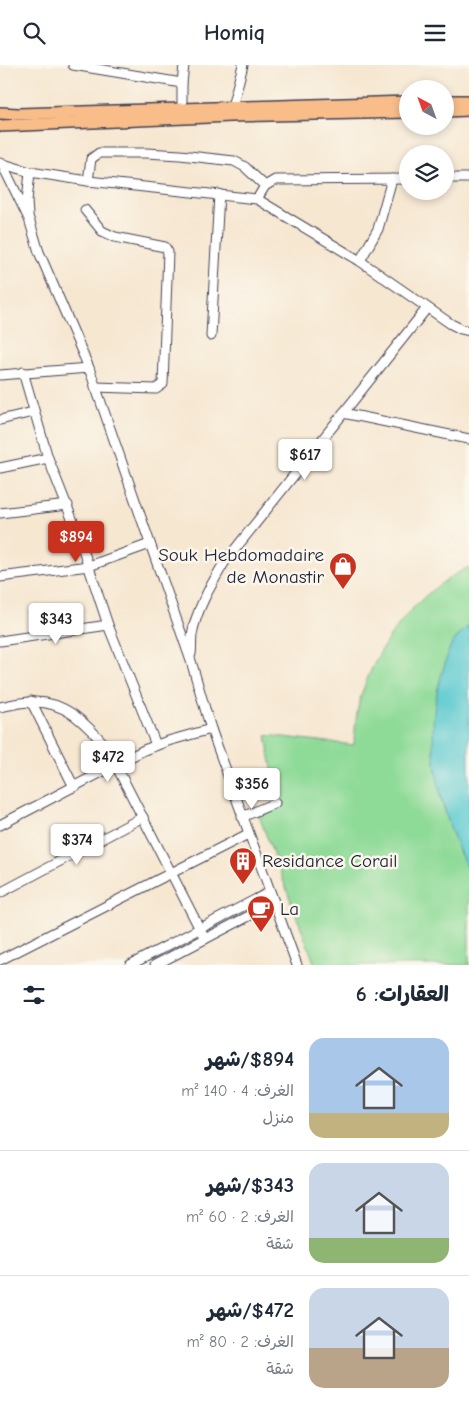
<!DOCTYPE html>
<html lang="ar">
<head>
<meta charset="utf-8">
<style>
	body { margin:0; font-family:"Comic Neue","Playpen Sans Arabic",sans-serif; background:#f2f2f3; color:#1f2937; direction:rtl; height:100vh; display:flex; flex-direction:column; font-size:19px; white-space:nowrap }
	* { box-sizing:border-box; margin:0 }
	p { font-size:16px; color:#747a83 }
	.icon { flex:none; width:28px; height:28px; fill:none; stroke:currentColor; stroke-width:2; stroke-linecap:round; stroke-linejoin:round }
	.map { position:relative; height:900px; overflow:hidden; direction:ltr }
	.drawer { display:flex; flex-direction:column; background:#fff; flex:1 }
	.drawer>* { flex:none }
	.needle { width:32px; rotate:319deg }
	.controls { position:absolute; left:399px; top:15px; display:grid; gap:10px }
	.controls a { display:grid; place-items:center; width:55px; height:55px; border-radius:50%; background:#fff; box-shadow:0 2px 8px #0003; font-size:25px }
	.price { position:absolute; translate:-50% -42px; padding:0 11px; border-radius:5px; background:#fff; color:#222; font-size:16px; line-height:32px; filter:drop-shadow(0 1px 2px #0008) }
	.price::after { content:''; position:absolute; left:50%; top:30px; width:15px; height:11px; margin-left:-8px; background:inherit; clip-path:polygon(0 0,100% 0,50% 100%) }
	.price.on { background:#c8321e; color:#fff }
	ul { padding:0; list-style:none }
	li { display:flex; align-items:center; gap:15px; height:125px; padding:0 20px }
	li+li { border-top:1px solid #e0e1e3 }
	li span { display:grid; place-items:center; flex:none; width:140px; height:100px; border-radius:15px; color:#555 }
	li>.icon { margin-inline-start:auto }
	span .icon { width:60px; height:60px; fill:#fffc; stroke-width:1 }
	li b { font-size:21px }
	h2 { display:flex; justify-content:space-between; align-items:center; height:60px; padding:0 20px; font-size:21px }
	header { display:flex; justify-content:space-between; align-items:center; height:65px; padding:0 20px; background:#fff; font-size:22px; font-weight:700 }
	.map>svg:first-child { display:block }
</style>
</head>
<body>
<header><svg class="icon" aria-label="menu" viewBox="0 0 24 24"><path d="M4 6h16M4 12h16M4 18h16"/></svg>Homiq<svg class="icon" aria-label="search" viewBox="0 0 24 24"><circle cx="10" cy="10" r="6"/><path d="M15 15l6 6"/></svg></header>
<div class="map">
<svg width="469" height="900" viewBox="0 0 469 900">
	<rect width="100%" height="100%" fill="#fbf7ec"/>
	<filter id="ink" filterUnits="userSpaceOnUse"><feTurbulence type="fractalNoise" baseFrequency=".02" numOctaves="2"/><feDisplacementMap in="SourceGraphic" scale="10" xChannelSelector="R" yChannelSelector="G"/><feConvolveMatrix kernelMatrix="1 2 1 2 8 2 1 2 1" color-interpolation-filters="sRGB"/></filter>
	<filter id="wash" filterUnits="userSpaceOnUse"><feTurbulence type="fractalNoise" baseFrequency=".0096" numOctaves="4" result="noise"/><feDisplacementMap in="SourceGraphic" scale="20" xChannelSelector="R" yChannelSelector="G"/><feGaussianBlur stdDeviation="1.12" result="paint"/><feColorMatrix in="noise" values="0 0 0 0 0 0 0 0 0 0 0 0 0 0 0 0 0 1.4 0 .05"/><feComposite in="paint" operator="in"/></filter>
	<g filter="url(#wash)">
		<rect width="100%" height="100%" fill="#f6e7d1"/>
		<path fill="#8eda97" stroke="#587e69" d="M469,502V560L452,578L440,732L460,788L469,808V900H315L259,751L279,742L266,670L354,680C355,663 356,647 361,631C378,577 418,526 469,502Z"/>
		<path fill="#5dcad0" stroke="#407686" d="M469,560V808C439,745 420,670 444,602C447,594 448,583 453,577C458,571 464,566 469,560Z"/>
	</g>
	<g filter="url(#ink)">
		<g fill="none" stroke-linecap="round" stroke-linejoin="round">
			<g stroke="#424052" stroke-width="11">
				<g id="minor">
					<path d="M73,0L182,18"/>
					<path d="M232,42L243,0"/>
					<path d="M182,43V18L184,0"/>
					<path d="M0,98L30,107L88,116L257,134L360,196L451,259L461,264L469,266"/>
					<path d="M2,99L29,154L39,187L89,303L191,596L211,664L297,900"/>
					<path d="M445,113H469"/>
					<path d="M88,116L91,94L99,88H146L180,90L234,96L245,102L265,121"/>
					<path d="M257,134L265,121L275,115L408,114"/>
					<path d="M85,145L102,166L115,172L165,182L168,187L163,319L156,324L95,322"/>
					<path d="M28,150L27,136L30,107"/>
					<path d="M360,196L378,164L392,114"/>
					<path d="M211,271L219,129"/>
					<path d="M23,307L48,393L78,469L108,560L156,680"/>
					<path d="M0,310L89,303"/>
					<path d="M343,348L469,374"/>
					<path d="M0,355L33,347"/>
					<path d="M0,403L48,393"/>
					<path d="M0,448L68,440"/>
					<path d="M0,512L89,501L150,479"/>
					<path d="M0,576L108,560"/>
					<path d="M191,589C192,583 191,576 192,570C196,545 211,520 224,498L427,243"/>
					<path d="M31,636L74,722"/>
					<path d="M0,642C10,640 21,637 31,637C65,635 85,658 106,681L205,874"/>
					<path d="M242,752L275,738"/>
					<path d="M0,760L144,685L168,676L211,664"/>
					<path d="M0,828L143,752"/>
					<path d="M0,895L248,769"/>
					<path d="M130,900L270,827"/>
					<path d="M155,900L274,838"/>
				</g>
			</g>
			<g stroke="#424052" stroke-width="14">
				<g id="major">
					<path d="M445,36H469"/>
					<path d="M445,46L469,45"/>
					<path d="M0,48L18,49L408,37"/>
					<path d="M0,61L231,51L408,47"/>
				</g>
			</g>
			<use href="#minor" stroke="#fff" stroke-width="9"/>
			<use href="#major" stroke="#f8bd89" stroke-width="11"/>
		</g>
	</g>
	<defs>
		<g id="shop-pin" transform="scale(1.4375)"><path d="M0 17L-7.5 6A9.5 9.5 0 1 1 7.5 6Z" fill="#c8321e" stroke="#fbf7ec"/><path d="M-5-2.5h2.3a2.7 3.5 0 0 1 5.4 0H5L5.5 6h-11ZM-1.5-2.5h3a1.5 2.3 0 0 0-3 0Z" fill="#fff"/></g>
		<g id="building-pin" transform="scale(1.4375)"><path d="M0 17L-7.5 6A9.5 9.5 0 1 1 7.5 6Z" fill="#c8321e" stroke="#fbf7ec"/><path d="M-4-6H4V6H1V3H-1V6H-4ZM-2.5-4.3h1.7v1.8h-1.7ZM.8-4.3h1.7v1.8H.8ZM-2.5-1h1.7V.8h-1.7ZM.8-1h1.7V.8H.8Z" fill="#fff"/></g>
		<g id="cafe-pin" transform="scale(1.4375)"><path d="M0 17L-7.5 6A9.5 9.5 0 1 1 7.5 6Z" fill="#c8321e" stroke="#fbf7ec"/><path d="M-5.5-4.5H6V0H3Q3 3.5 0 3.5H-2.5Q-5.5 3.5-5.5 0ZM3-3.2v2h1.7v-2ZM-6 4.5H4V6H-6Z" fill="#fff"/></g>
	</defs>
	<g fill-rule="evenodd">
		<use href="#shop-pin" x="343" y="501"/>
		<use href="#building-pin" x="243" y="796"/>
		<use href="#cafe-pin" x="261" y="844"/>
	</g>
	<g text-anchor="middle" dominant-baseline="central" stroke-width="5" stroke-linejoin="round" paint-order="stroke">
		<g font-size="19" fill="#22223b" stroke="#fbf7ec" text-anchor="start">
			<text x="324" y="490" text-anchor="end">Souk Hebdomadaire<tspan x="324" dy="22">de Monastir</tspan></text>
			<text x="262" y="796">Residance Corail</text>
			<text x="280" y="844">La</text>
		</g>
	</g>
</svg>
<div class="controls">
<a><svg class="needle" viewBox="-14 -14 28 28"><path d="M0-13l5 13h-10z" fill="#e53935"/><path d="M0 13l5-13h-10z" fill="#747a83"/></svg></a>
<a><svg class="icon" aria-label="layers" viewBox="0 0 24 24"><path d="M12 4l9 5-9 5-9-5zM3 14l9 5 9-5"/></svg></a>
</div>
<b class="price" style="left:305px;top:416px">$617</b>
<b class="price on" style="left:76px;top:498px">$894</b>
<b class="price" style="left:56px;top:580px">$343</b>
<b class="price" style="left:108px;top:718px">$472</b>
<b class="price" style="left:252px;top:745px">$356</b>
<b class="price" style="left:77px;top:801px">$374</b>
</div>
<section class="drawer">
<h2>العقارات: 6<svg class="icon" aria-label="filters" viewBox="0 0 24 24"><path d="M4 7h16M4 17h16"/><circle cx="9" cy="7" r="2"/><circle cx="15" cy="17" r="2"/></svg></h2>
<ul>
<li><span style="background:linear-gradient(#a9c7e8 75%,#c2b280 0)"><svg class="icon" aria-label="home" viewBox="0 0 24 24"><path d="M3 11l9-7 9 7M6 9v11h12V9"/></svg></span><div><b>$894/شهر</b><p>الغرف: 4 · 140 m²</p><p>منزل</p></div></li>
<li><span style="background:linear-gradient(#c9d6e8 75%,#8fb573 0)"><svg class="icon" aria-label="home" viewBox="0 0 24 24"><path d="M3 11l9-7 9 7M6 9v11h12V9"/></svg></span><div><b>$343/شهر</b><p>الغرف: 2 · 60 m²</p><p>شقة</p></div></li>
<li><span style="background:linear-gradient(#c9d6e8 60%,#b9a48a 0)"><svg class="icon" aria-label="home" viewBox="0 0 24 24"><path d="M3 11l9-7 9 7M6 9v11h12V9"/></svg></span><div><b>$472/شهر</b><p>الغرف: 2 · 80 m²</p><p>شقة</p></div></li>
</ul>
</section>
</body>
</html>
